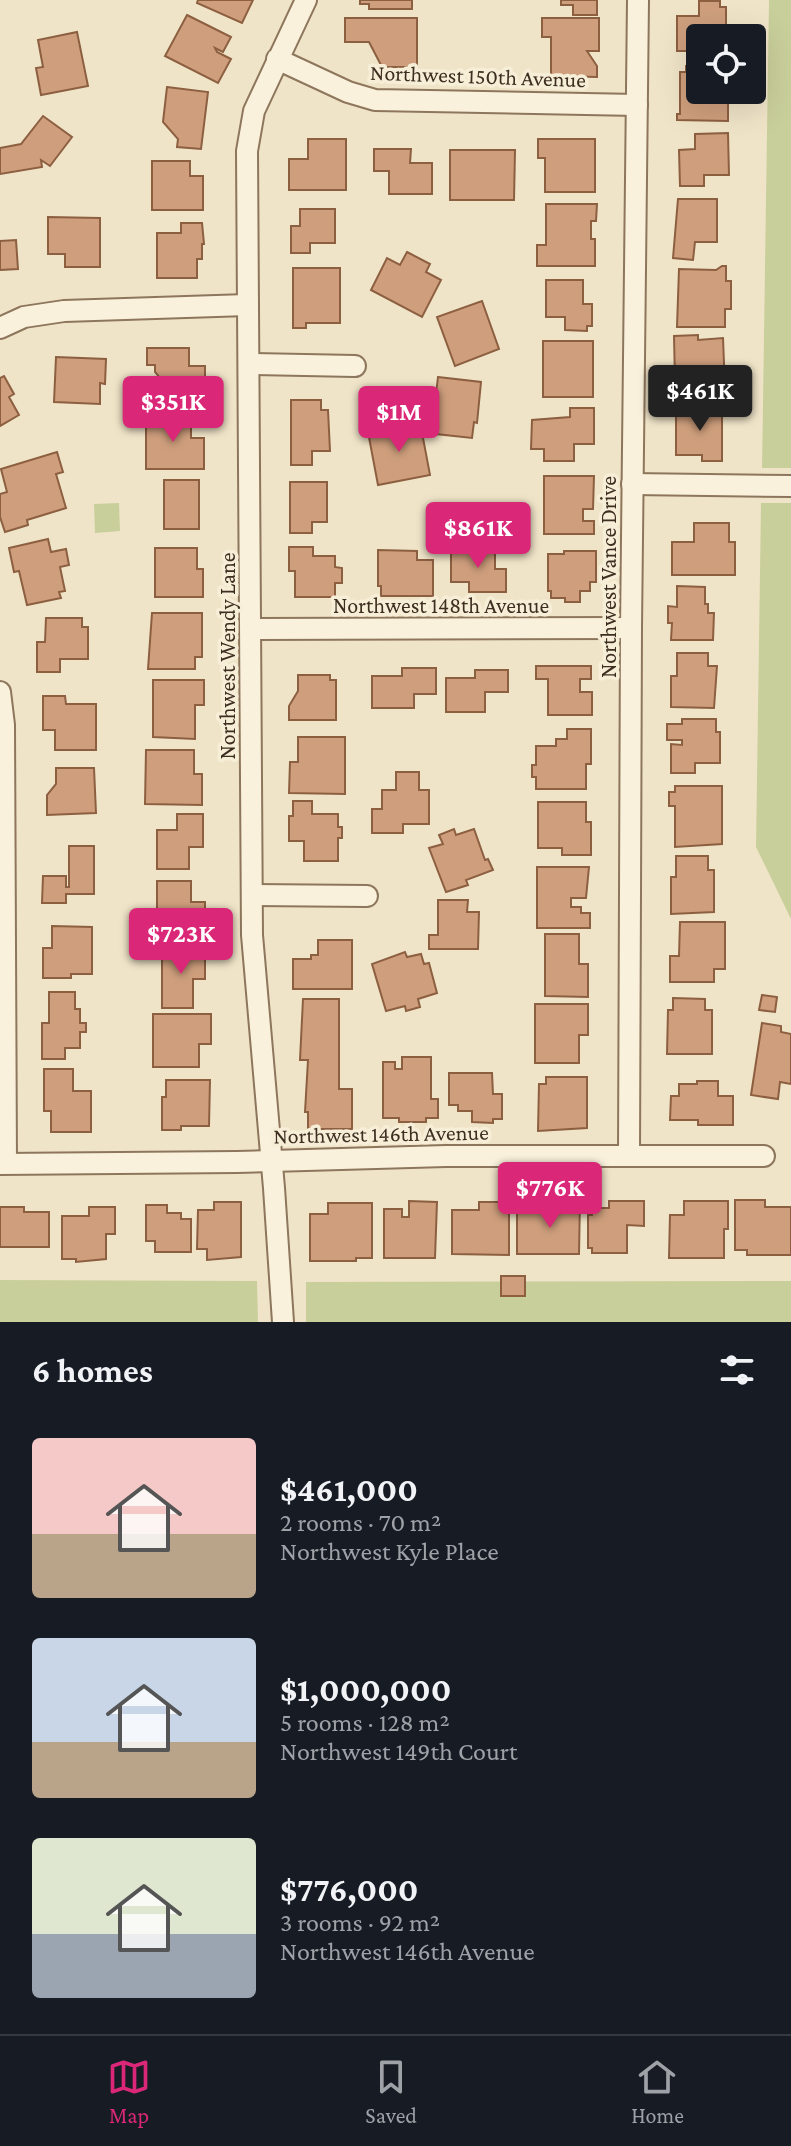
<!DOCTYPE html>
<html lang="en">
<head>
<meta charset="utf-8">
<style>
	body { margin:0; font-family:"Crimson Pro",serif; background:#20242c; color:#f1f3f6; height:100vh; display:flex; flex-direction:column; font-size:30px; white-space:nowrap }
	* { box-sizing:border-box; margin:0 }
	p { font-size:26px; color:#9ea1a6 }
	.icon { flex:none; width:44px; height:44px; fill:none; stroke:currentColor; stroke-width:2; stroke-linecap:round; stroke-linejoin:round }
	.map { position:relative; height:1322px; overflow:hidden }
	.drawer { display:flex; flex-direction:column; background:#171b24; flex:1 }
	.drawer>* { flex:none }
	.controls { position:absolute; left:686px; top:24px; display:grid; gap:16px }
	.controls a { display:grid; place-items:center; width:80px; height:80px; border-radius:8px; background:#171b24; box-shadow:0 8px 32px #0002; font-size:40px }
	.price { position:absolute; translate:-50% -68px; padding:0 18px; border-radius:8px; background:#db2777; color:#fff; font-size:26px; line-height:52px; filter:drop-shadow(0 2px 4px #0008) }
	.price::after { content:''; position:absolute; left:50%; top:48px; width:24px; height:18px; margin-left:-12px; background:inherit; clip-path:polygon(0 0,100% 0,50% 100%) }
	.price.selected { background:#222; color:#fff }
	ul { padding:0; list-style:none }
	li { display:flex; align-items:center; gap:24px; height:200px; padding:0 32px }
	li span { display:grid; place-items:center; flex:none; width:224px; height:160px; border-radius:8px; color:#555 }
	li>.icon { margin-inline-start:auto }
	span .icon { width:96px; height:96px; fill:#fffc; stroke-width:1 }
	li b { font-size:34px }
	h2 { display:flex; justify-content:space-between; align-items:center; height:96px; padding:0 32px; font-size:34px }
	.dock { display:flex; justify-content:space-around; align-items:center; height:112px; border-top:2px solid #363941; background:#171b24; font-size:22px; color:#9ea1a6 }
	.dock a { display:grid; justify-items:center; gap:4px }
	.dock .selected { color:#db2777 }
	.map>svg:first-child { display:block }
</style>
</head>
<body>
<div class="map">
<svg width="791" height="1322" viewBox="0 0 791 1322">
	<rect width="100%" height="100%" fill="#f0e4c8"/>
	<g fill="#c9cf9b">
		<path d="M769,0H791V468H762Z"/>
		<path d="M119,503L120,531L95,533L94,504Z"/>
		<path d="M761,503H791V919L756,847Z"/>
		<path d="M0,1280L257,1281L258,1322H0Z"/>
		<path d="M791,1281V1322H306V1282Z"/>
	</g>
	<g fill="#cf9f7d" stroke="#8d5f41" stroke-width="2">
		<path d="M198,0H253L242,23L197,3Z"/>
		<path d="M360,0H412V9H369V4H360Z"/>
		<path d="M561,0H597V15H573V5H561Z"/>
		<path d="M699,1H720V7H726V38H700L698,51H677V16H699Z"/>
		<path d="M187,15L231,37L223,52L215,48L217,52L231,59L218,83L165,56Z"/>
		<path d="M345,18H417V67H382L369,42H345Z"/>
		<path d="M542,18H599V51H587L597,66V77L551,76V37H542Z"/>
		<path d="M77,32L88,86L41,95L36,68L43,67L38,40Z"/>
		<path d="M686,66H700V90H728V121L677,120V114H680V72H686Z"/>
		<path d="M167,87L208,92L201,149L177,147L178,139L163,122Z"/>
		<path d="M43,116L72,137L50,166L41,160L42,167L0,174V148L21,144Z"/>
		<path d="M728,133L729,175H704V186H680L679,150L695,149V134Z"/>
		<path d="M308,139H346V190H289V159H308Z"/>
		<path d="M538,139H595V192H545V158H538Z"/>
		<path d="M374,149H411L410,163H432V194H389V171H374Z"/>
		<path d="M450,150H515L514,200H450Z"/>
		<path d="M152,161H190V176H203V210H152Z"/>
		<path d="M678,199H717V242H695L693,260L673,258Z"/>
		<path d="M546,204H597L596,221H591V239H595V266H537V245H546Z"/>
		<path d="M300,209H335V243H310V253H291V226H300Z"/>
		<path d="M48,217L100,218V267H65V254H48Z"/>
		<path d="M181,223H202L204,244H202V259H197V278H157V233H181Z"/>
		<path d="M16,240L18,269L0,270V241Z"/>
		<path d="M407,252L430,264L426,272L441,280L422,317L371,290L387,258L400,265Z"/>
		<path d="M722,266H726V281H731V309H725V327H677L679,269L716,270Z"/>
		<path d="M293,268H340V323H306V328H293Z"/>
		<path d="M546,280H583V304H592V326H587V331L565,330V317H546Z"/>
		<path d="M482,301L499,349L455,366L437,317Z"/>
		<path d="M698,335V340L723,338L725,389L687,391L686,380H675L674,336Z"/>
		<rect x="543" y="341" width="50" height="56"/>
		<path d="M147,348H189V366H205V402H182V394H165V384L155,372V365H147Z"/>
		<path d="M56,357L106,359L105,384L100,383V404L54,402Z"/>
		<path d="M4,376L14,394L9,397L19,415L0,426V378Z"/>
		<path d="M438,377L481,382L477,423L474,422L472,438L436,434L438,418H433Z"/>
		<path d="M291,400H321V410H328L330,451H312V465H291Z"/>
		<path d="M570,408H594V444H574V461H544V449H531L532,420L570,417Z"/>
		<path d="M676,409H722V461H702V455H676Z"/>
		<path d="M146,416H191V438H204V469H146Z"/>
		<path d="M420,422L430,475L378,485L368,432Z"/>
		<path d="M57,452L63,472L56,474L66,508L27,520L28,525L5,532L0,517V494L7,492L1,469Z"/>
		<path d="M544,476H594L593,509H583V521H594V534H544Z"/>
		<rect x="164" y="480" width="35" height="49"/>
		<path d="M290,482H327V522H312V533H290Z"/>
		<path d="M694,523H729V542H735V575H672V542H694Z"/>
		<path d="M48,539L51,552L66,549L69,565L60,567L65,591L59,592L61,598L27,605L19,571L14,572L9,548Z"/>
		<path d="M289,547H313V556H335V567L342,568V583H335V597H295V571H289Z"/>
		<path d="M155,548H197V569H203V597H155Z"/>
		<path d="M451,548H495V569H506V592H469V582H451Z"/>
		<path d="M378,550L417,551V560H433V596H381V586H378Z"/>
		<path d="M564,551H596V582H590V591H580V602H565V598H551V591H548V554H564Z"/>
		<path d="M677,586L705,587V604H708V613H714L713,640H671L672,623H668V606L677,607Z"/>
		<path d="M152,613H202V657H195V669H148Z"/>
		<path d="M46,618H82V627H88V659H60V672H37V642H45Z"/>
		<path d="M677,653H708V666H717L714,708L671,707V676H677Z"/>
		<path d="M536,666H591V679H580V692H592V715H548V679H536Z"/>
		<path d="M402,668H436V694H414V708H372V676H402Z"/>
		<path d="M475,670H508V692H485V712H446V678H475Z"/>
		<path d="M298,675H330V680H336V720H289V706L298,691Z"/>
		<path d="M153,680H204V705H195V739L153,737Z"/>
		<path d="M43,696H65L66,704H96V750H55V730H43Z"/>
		<path d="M682,719H716V732H720V763H695V773H671V744L682,745V740H667V724H682Z"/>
		<path d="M567,729H591V764H586V789H536V777H532V765H536V746H556V739H567Z"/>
		<path d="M298,737H345V794L289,793L290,762H298Z"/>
		<path d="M146,750H194V774H202V805L145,804Z"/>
		<path d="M56,768H94L96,813L47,815V795L56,784Z"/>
		<path d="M396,772H419V790H429V824H403V833H372V809H382V790H396Z"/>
		<path d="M675,786H722V844L675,847V806H669V792H675Z"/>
		<path d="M293,801H312V814H338V827H342V838H338V861H304V841H289V816H293Z"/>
		<path d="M538,802H586V822H591V855H562V848H538Z"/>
		<path d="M177,814H203V847H189V869H157V830H177Z"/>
		<path d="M454,829L456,835L474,829L485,860L488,859L493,870L466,880L468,885L446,892L429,848L443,844L439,835Z"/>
		<path d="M69,846H94V894H66V903H42L43,876H66V887H69Z"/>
		<path d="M676,856H708V870H714V912L671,914V877H676Z"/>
		<path d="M537,867H589L586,898H571V907H581V913H590V928H537Z"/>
		<path d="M157,881H191V902H205V939H168V920H157Z"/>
		<path d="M438,900H468L467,912H479L478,949H429V935H438Z"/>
		<path d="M680,922H725V969H714V982H670V956H679Z"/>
		<path d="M52,926L92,927V974H71V978H43V948H52Z"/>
		<path d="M545,934H579V964H588V997L545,996Z"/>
		<path d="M318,940H352V989H293V959H311V955H318Z"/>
		<path d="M162,948H205V979H193V1008H162Z"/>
		<path d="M405,952L407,957L421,954L424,964L429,963L437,993L418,999L420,1007L406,1011L405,1006L386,1011L372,964Z"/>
		<path d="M49,992H75V1009H80V1023H86V1032H80V1048H65V1059H42V1023H49Z"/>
		<path d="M762,995L777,997L775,1012L759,1010Z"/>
		<path d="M673,998L705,999V1010H712V1054H667L668,1010H673Z"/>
		<path d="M303,999H339V1089H352V1129H308V1112H305L308,1060H300Z"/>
		<path d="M535,1004H588V1035H579V1063H535Z"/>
		<path d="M153,1014H211V1044H199V1067H153Z"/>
		<path d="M762,1023L781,1026V1032L791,1034V1084L780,1082L778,1099L751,1095Z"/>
		<path d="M402,1057H431V1099H438V1118H426V1122H399V1118H383V1062H395V1069H402Z"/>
		<path d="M44,1069H73V1091H91V1132H51V1111H44Z"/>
		<path d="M449,1073H492L493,1094H502V1119H493V1123L472,1122V1111H458V1105H449Z"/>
		<path d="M546,1077H587V1128L538,1131L539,1084H546Z"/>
		<path d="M166,1080H210L209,1126H181V1130H162V1097H166Z"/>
		<path d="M697,1081H718V1096H733V1125H698V1120H670L671,1096H679V1084H697Z"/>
		<path d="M558,1200H580L579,1254H517V1212H529V1206H542V1212H558Z"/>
		<path d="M735,1200H765V1207H791V1255H747V1250H735Z"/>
		<path d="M409,1201L437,1202L435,1258H384V1209H402V1217H409Z"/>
		<path d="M609,1201H644V1226L627,1225V1253H592V1248H588V1215H592V1208H609Z"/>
		<path d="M684,1201H728V1229H724V1258H669L670,1215H684Z"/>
		<path d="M214,1202H241V1257L207,1260V1249H197L198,1210H214Z"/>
		<path d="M479,1202H509V1255L452,1254V1210H479Z"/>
		<path d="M328,1203H372V1258H356V1261H310V1214H328Z"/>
		<path d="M146,1205H167V1213H181V1219H191V1252H155V1241H146Z"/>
		<path d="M0,1207H24V1212H49V1247H0Z"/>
		<path d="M89,1207H115V1234H106V1259L76,1262V1259H62V1216H89Z"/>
		<rect x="501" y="1276" width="24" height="20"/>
	</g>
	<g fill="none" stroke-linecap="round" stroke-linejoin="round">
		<g stroke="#8d765c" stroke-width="24">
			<g id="minor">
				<path d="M277,59L348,92L375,100L637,105"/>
				<path d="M0,328L24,317L64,311L247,305"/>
				<path d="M249,364L355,366"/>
				<path d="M632,484L791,486"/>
				<path d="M251,629L631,628"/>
				<path d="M0,692L4,725L6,1163"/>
				<path d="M252,895L367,896"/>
				<path d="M629,1155L631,628L638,0"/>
				<path d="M0,1164L237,1162L446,1156H764"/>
				<path d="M283,1322L274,1188L252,935L247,151L254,111L306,0"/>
			</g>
		</g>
		<use href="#minor" stroke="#faf1dc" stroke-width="20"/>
	</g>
	<g text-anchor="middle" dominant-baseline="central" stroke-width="7" stroke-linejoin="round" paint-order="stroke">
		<g font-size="22" fill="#3d2e20" stroke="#f7eed8">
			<text transform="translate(478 76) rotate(2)">Northwest 150th Avenue</text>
			<text transform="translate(608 577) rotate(-90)">Northwest Vance Drive</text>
			<text x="441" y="605">Northwest 148th Avenue</text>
			<text transform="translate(227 656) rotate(-90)">Northwest Wendy Lane</text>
			<text transform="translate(381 1134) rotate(-1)">Northwest 146th Avenue</text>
		</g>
	</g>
</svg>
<div class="controls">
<a><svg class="icon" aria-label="locate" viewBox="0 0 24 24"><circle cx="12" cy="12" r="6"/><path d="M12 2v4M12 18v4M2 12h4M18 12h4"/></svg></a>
</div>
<b class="price selected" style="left:700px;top:433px">$461K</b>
<b class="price" style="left:173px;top:444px">$351K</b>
<b class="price" style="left:399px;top:454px">$1M</b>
<b class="price" style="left:478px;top:570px">$861K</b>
<b class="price" style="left:181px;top:976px">$723K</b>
<b class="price" style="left:550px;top:1230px">$776K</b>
</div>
<section class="drawer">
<h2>6 homes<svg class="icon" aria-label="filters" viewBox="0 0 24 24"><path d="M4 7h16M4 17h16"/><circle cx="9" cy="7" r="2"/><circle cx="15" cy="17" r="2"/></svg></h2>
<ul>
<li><span style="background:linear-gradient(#f6c9c9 60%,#b9a48a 0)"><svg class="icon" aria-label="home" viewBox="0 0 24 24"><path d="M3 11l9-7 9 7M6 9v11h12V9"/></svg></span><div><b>$461,000</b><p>2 rooms · 70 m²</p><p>Northwest Kyle Place</p></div></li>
<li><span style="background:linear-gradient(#c9d6e8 65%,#b9a48a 0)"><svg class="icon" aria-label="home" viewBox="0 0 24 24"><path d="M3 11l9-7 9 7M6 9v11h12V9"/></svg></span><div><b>$1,000,000</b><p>5 rooms · 128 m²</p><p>Northwest 149th Court</p></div></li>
<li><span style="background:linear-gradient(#dfe7d0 60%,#9aa5b1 0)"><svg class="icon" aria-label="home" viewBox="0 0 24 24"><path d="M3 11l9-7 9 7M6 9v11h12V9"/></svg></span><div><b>$776,000</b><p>3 rooms · 92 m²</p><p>Northwest 146th Avenue</p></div></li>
</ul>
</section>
<nav class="dock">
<a class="selected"><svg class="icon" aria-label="map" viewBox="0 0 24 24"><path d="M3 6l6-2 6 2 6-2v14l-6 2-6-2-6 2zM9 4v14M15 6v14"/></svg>Map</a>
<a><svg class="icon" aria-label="saved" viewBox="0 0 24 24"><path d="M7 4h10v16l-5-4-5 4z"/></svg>Saved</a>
<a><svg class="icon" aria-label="home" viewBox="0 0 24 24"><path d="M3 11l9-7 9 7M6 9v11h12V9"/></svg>Home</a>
</nav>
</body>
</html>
